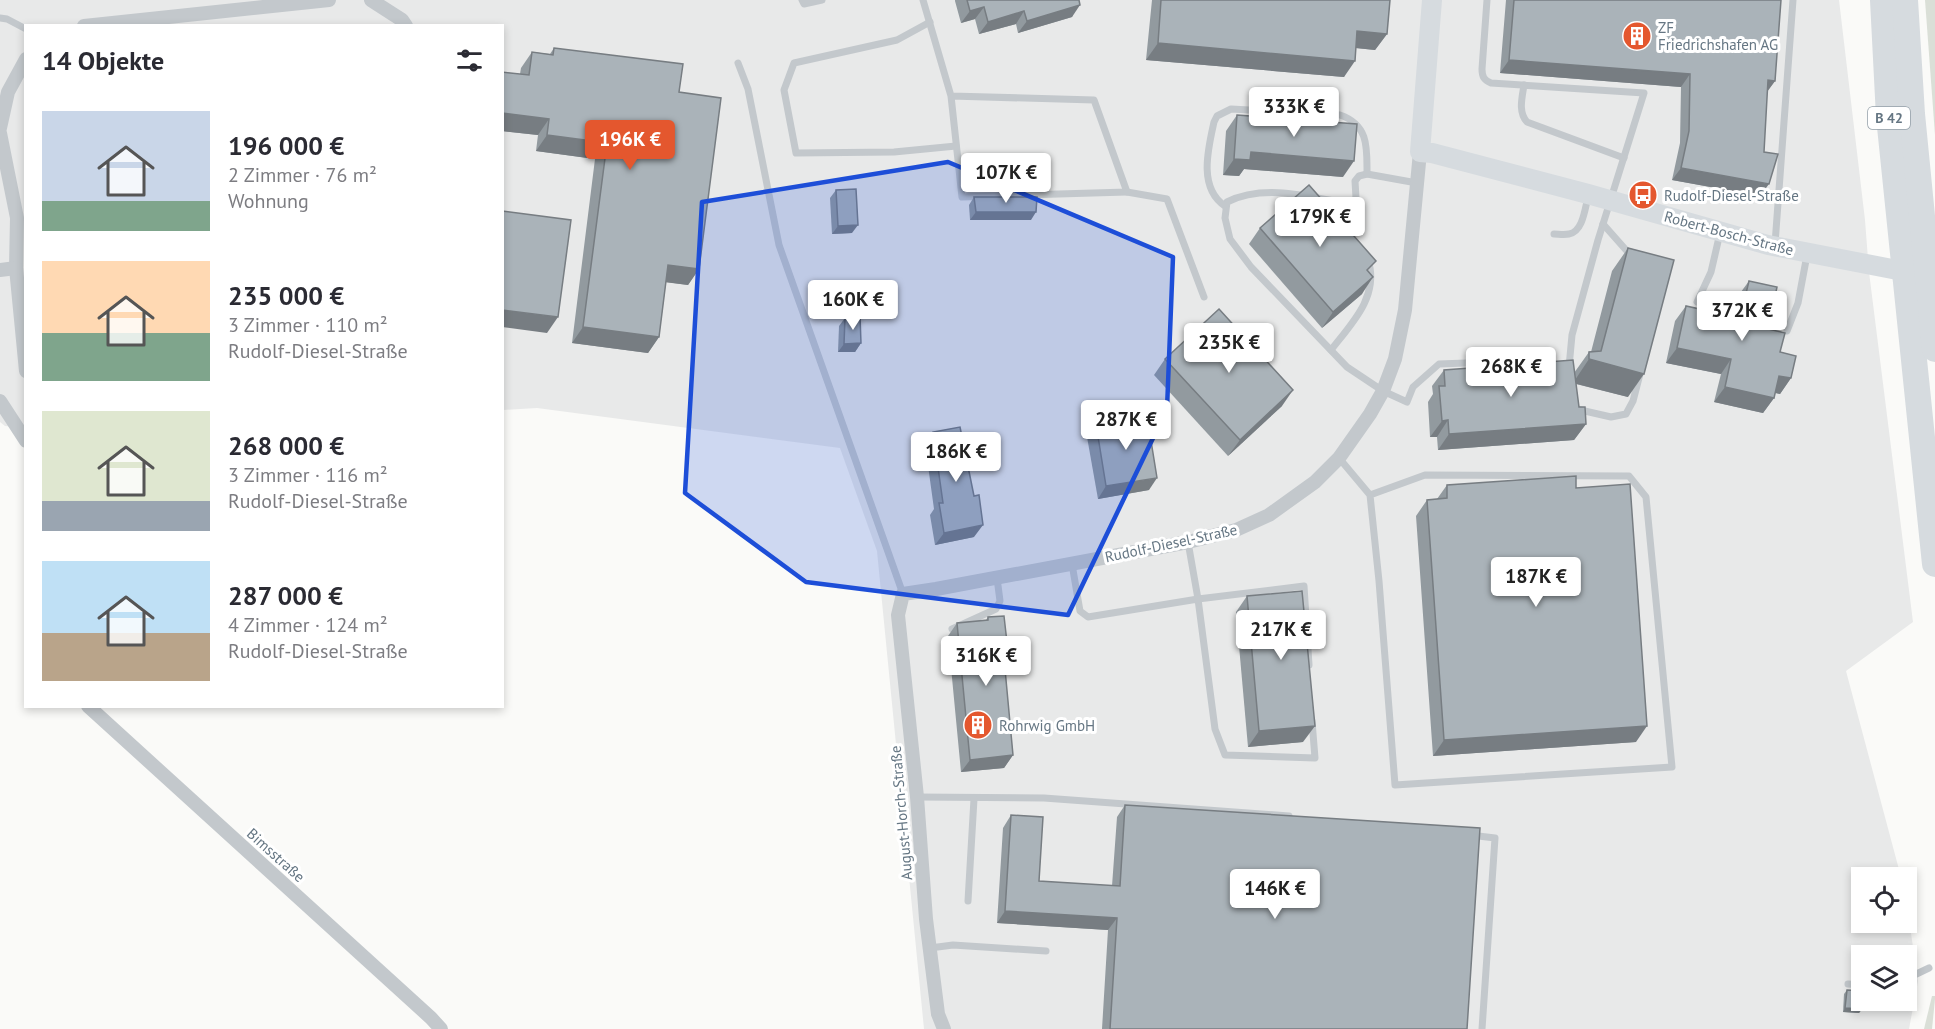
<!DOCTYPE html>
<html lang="de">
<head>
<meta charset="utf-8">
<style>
	body { margin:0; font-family:"PT Sans",sans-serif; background:#f7f7f7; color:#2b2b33; height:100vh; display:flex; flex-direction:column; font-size:22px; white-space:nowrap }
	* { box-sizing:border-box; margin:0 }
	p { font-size:20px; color:#7c7c81 }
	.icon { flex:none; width:33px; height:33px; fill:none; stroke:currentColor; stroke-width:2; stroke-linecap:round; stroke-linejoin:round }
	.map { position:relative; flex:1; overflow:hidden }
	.drawer { position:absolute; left:24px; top:24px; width:480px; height:684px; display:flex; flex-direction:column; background:#fff; border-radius:0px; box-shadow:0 3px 9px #0003 }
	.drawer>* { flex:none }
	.fabs { position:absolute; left:1851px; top:867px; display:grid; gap:12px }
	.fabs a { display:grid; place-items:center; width:66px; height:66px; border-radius:0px; background:#fff; box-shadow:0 3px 9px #0003; font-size:30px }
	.price { position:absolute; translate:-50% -51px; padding:0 14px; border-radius:6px; background:#fff; color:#222; font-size:20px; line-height:39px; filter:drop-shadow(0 2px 3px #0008) }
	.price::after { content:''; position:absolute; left:50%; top:36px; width:18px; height:14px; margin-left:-9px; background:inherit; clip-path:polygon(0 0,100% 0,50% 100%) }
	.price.active { background:#e4572e; color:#fff }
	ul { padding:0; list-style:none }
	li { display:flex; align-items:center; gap:18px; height:150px; padding:0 18px }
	li span { display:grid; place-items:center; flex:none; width:168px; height:120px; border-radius:0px; color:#555 }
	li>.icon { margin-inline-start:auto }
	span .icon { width:72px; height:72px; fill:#fffc; stroke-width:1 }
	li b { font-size:26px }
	h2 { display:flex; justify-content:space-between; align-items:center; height:72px; padding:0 18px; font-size:26px }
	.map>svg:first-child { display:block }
</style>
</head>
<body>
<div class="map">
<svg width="1935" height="1029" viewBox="0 0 1935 1029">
	<rect width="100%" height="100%" fill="#fafaf8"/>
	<path fill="#e8e9e9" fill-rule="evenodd" d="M0,0H1839L1865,220L1869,272L1913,622L1846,671L1901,877L1862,878V922H1906L1907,906L1918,981L1909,1029H924L877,551L840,448L537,408L503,410L502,26H26L25,428L5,426L0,422ZM1862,956H1906V1000H1862Z"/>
	<g fill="#dadfd7">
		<path d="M1925,0H1935V135Z"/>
		<path d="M1932,996H1935V999L1932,1029H1924Z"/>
	</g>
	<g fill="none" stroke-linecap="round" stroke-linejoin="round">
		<g stroke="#c3c8cc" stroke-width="7">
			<path d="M802,0L804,4L822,0"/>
			<path d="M923,0L951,96L962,197L1127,192L1094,100L951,96"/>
			<path d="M1487,0L1482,69C1482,77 1484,80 1491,83L1644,93L1598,240L1572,335L1569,367"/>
			<path d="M0,18L7,19L26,29"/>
			<path d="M930,22L897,40L794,63L784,90L796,153L894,152L956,146"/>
			<path d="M738,63L748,89L779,245L903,594"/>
			<path d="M1524,85C1522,98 1518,112 1527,122L1624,158"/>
			<path d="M1417,183L1367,174L1359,176L1355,181L1356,198L1352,202L1344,203C1307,196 1263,184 1227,202L1225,218L1230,239L1251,267L1347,367L1383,391L1407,402L1413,387L1439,364L1544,360"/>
			<path d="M1127,192L1167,199L1204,297"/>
			<path d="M1225,206C1198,188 1208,149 1214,122L1217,116L1231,109L1340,115C1369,125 1367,148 1367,174"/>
			<path d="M1603,224L1626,250L1633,255"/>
			<path d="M1554,234C1558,234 1564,235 1569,234C1583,232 1585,208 1588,197"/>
			<path d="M1775,244L1793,0"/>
			<path d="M1697,302L1711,272L1720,233"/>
			<path d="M1787,331L1798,303L1807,255"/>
			<path d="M1331,350C1351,324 1378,298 1369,263"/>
			<path d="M1576,409L1611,417L1626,414L1633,401L1640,374"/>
			<path d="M1339,458L1370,495L1379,581L1395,785L1672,767L1646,497L1629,476L1425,475L1370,495"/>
			<path d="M1188,542L1198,599L1304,586L1309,665"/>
			<path d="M1072,564L1080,611L1088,617L1198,599L1215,729L1225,755L1315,758L1312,721"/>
			<path d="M952,629L996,609L1000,601L997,578"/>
			<path d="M917,797L1044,798L1289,816"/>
			<path d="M1470,835L1495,838L1482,1029"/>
			<path d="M968,901L974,799"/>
			<path d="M930,948L953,945L1046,951"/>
			<path d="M1906,979L1929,968"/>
			<path d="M1848,984L1862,985"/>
		</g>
		<g stroke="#c3c8cc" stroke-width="14">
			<path d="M371,0L402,20L406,26"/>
			<path d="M84,26L329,0"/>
			<path d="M0,128L8,92L26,59"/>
			<path d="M0,133L17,218L16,268L26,371"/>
			<path d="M0,270L16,268"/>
			<path d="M0,401L26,441"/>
			<path d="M88,706L431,1018L441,1029"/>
			<path d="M944,1029L938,1014L926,919L917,797L898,615L903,594L936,589L1188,542L1236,530L1269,515L1315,482L1339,458L1370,414L1383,391L1395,359L1405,310L1420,152"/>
		</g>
		<path stroke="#d6dbdf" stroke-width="20" d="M1432,0L1420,152L1432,153L1588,194L1768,245L1918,274"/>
		<g stroke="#d6dbdf" stroke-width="26">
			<path d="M1883,0L1889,117L1935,564"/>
			<path d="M1905,0L1912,114L1935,349"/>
		</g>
	</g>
	<g fill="#929a9f">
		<path d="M955,0H1079L1072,17L1018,33L1016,24L979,34L975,19L961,23L955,1Z"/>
		<path d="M1152,0H1390L1387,34L1375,50L1356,48L1344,77L1146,60Z"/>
		<path d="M1506,0H1781L1775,81L1767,92L1760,196L1672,180L1680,143L1681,87L1500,73Z"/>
		<path d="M554,48L679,92L699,269L688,285L666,282L659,337L648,353L572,343L595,159L536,151L538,135L502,131V72L520,74L521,68L532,52L550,54Z"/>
		<path d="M1237,115L1343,177L1244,169L1239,176L1223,175L1226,131Z"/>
		<path d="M836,190L852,233L832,234L830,198Z"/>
		<path d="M974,197L1031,220H970L969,205Z"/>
		<path d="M1260,228L1368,272L1362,294L1322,328L1249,244Z"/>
		<path d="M1628,248V397L1576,384L1579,407L1586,424L1574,440L1438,450L1437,437H1430L1428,402L1433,394L1432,386L1444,370L1574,373L1589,352H1591L1612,271Z"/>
		<path d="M1749,281L1768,329L1780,352L1791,378L1780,394L1775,393L1774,398L1763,413L1714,402L1721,374L1666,363L1675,321L1686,306L1733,316L1738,296Z"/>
		<path d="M845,318L861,343L855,352H838L839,326Z"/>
		<path d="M1165,359L1282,406L1228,456L1154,375Z"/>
		<path d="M1096,424L1149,490L1098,499L1087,437Z"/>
		<path d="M933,432L974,537L935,545L930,515L934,509L925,444Z"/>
		<path d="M1447,485L1576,488L1636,742L1433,756L1416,516L1427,500L1437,499Z"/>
		<path d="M1247,596L1303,742L1248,747L1236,612Z"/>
		<path d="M988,617L1005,675L1013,755L1004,768L961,772L948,636L957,623L986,620Z"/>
		<path d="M1125,805L1467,1029H1102L1108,930L997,923L1003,828L1011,815L1039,881L1112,886L1117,817Z"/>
		<path d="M1847,990L1862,1009L1859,1013L1843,1012L1844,994Z"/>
	</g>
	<g fill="#777d82">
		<path d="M1080,5L1072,17L1018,33L1027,21Z"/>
		<path d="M984,7L975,19L961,23L970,11Z"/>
		<path d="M1024,11L1016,24L979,34L988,22Z"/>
		<path d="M1357,31L1387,34L1375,50L1346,47Z"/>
		<path d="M1158,43L1355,61L1344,77L1146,60Z"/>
		<path d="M1509,60L1690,74L1681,87L1500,73Z"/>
		<path d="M1768,80L1775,81L1766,93Z"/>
		<path d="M502,113L549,119L538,135L502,131Z"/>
		<path d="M547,135L607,143L595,159L536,151Z"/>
		<path d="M1251,152L1354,161L1343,177L1244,169L1239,176L1223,175L1234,159Z"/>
		<path d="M1681,168L1769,184L1760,196L1672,180Z"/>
		<path d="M976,212H1036L1031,220H970Z"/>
		<path d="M858,225L852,233L832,234L838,226Z"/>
		<path d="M668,265L699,269L688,285L656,281Z"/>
		<path d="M1373,277L1362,294L1322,328L1333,312Z"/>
		<path d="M502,310L558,317L547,333L502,327Z"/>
		<path d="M583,327L659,337L648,353L572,343Z"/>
		<path d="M861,343L855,352H838L844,344Z"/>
		<path d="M1677,348L1731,359L1721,374L1666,363Z"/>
		<path d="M1589,359L1644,374L1628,397L1573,383Z"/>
		<path d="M1779,376L1791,378L1780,394L1768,391Z"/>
		<path d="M1725,387L1774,398L1763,413L1714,402Z"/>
		<path d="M1293,390L1282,406L1228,456L1240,440Z"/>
		<path d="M1448,420L1437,437H1430L1442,421Z"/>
		<path d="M1586,424L1574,440L1438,450L1449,434Z"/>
		<path d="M1157,478L1149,490L1098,499L1106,486Z"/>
		<path d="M983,525L974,537L935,545L944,533Z"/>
		<path d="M1315,726L1303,742L1248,747L1259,731Z"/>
		<path d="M1647,726L1636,742L1433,756L1444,740Z"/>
		<path d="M1013,755L1004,768L961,772L970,760Z"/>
		<path d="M1005,911L1117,918L1108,930L997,923Z"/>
		<path d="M1845,1008L1862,1009L1859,1013L1843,1012Z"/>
	</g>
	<g fill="#aab3b9" stroke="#777d82" stroke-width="1.5">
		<path d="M967,0H1079L1080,5L1027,21L1024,11L988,22L984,7L970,11Z"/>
		<path d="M1161,0H1390L1387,34L1357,31L1355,61L1158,43Z"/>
		<path d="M1514,0H1781L1775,81L1768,80L1764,152L1778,154L1769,184L1681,168L1689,131L1690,74L1509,60Z"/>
		<path d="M554,48L683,64L679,92L721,98L699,269L668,265L659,337L583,327L607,143L547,135L549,119L502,113V72L529,75L532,52L553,55Z"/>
		<path d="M1237,115L1357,124L1354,161L1251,152L1250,160L1234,159Z"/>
		<path d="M1309,185L1376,261L1367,270L1373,277L1333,312L1260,228Z"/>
		<path d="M856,189L858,225L838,226L836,190Z"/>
		<path d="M974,197H1037L1036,212H976Z"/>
		<path d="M502,211L571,220L558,317L502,310Z"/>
		<path d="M1628,248L1674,260L1644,374L1589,359V352L1601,351Z"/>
		<path d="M1749,281L1777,287L1768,329L1785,333L1780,352L1796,356L1791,378L1779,376L1774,398L1725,387L1731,359L1677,348L1686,306L1740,318Z"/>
		<path d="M1219,309L1293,390L1240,440L1165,359Z"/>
		<path d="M860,316L861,343L844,344L845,318Z"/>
		<path d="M1573,360L1579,407H1585L1586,424L1449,434L1448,420L1442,421L1439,386H1445L1444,370Z"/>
		<path d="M1147,416L1157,478L1106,486L1096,424Z"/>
		<path d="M960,427L974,496L979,495L983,525L944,533L939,503H943L933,432Z"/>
		<path d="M1576,476V488L1630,484L1647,726L1444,740L1427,500L1447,498V485Z"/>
		<path d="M1302,591L1315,726L1259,731L1247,596Z"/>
		<path d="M1004,616L1010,669H1005L1013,755L970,760L957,623L988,620V617Z"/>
		<path d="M1125,805L1480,828L1467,1029H1110L1117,918L1005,911L1011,815L1043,817L1039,881L1120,886Z"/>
		<path d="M1847,990L1862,991V1009L1845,1008Z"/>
	</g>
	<path fill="#1d4ed8" fill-opacity="0.2" stroke="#1d4ed8" stroke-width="4.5" stroke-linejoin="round" d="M948,162L1173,257L1167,409L1068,615L806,582L685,493L702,202Z"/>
	<defs>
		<g id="building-disc" transform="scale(1.5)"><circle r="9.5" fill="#e4572e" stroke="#fff"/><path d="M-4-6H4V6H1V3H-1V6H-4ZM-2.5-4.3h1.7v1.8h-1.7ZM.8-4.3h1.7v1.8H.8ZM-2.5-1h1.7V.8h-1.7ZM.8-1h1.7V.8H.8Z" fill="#fff"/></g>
		<g id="bus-disc" transform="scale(1.5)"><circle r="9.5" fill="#e4572e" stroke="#fff"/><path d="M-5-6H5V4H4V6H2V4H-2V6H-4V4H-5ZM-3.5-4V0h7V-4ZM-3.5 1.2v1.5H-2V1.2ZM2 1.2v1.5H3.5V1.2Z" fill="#fff"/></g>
	</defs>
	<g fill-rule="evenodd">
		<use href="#building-disc" x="1637" y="36"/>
		<use href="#bus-disc" x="1643" y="195"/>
		<use href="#building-disc" x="978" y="725"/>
	</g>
	<g text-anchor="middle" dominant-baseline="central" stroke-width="6" stroke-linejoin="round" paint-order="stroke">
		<rect fill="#fff" stroke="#939fa8" stroke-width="1.5" x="1868" y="107" width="42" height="22" rx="4.5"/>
		<g font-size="14" font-weight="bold" fill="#657683">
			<text x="1889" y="118">B 42</text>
		</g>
		<g font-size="15" fill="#657683" stroke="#fff" text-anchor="start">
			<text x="1658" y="27">ZF<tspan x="1658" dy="17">Friedrichshafen AG</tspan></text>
			<text x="1664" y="195">Rudolf-Diesel-Straße</text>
			<text x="999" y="725">Rohrwig GmbH</text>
		</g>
		<g font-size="15" fill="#657683" stroke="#fff">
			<text transform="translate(1729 233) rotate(15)">Robert-Bosch-Straße</text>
			<text transform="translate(1171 543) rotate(-12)">Rudolf-Diesel-Straße</text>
			<text transform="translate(901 813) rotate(-95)">August-Horch-Straße</text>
			<text transform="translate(276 855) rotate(42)">Bimsstraße</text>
		</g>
	</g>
</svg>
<div class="fabs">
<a><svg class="icon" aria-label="locate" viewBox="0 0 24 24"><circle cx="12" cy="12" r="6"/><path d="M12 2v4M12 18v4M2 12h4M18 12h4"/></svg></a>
<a><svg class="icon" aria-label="layers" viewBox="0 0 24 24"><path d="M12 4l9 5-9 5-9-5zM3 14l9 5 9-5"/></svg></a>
</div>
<b class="price" style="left:1294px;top:138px">333K €</b>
<b class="price active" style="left:630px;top:171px">196K €</b>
<b class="price" style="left:1006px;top:204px">107K €</b>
<b class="price" style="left:1320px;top:248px">179K €</b>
<b class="price" style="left:853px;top:331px">160K €</b>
<b class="price" style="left:1742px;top:342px">372K €</b>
<b class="price" style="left:1229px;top:374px">235K €</b>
<b class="price" style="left:1511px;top:398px">268K €</b>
<b class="price" style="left:1126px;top:451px">287K €</b>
<b class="price" style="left:956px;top:483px">186K €</b>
<b class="price" style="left:1536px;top:608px">187K €</b>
<b class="price" style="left:1281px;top:661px">217K €</b>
<b class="price" style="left:986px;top:687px">316K €</b>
<b class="price" style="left:1275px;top:920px">146K €</b>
<section class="drawer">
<h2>14 Objekte<svg class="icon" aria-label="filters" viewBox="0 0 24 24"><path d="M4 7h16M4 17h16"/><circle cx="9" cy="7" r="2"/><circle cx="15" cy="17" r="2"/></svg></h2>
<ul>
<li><span style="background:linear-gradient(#c9d6e8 75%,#7fa58c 0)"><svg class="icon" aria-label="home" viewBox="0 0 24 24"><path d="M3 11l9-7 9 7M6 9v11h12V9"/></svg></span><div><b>196 000 €</b><p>2 Zimmer · 76 m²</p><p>Wohnung</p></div></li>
<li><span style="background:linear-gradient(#ffd9b3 60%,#7fa58c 0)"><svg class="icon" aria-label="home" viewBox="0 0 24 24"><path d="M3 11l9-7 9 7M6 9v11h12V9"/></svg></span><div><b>235 000 €</b><p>3 Zimmer · 110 m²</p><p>Rudolf-Diesel-Straße</p></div></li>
<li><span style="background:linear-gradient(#dfe7d0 75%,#9aa5b1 0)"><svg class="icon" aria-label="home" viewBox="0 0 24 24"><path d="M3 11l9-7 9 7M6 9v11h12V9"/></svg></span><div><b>268 000 €</b><p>3 Zimmer · 116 m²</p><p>Rudolf-Diesel-Straße</p></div></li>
<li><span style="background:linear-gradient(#bfe0f5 60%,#b9a48a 0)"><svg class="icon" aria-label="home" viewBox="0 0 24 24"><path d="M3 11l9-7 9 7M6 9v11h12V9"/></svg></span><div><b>287 000 €</b><p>4 Zimmer · 124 m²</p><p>Rudolf-Diesel-Straße</p></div></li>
</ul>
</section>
</div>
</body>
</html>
